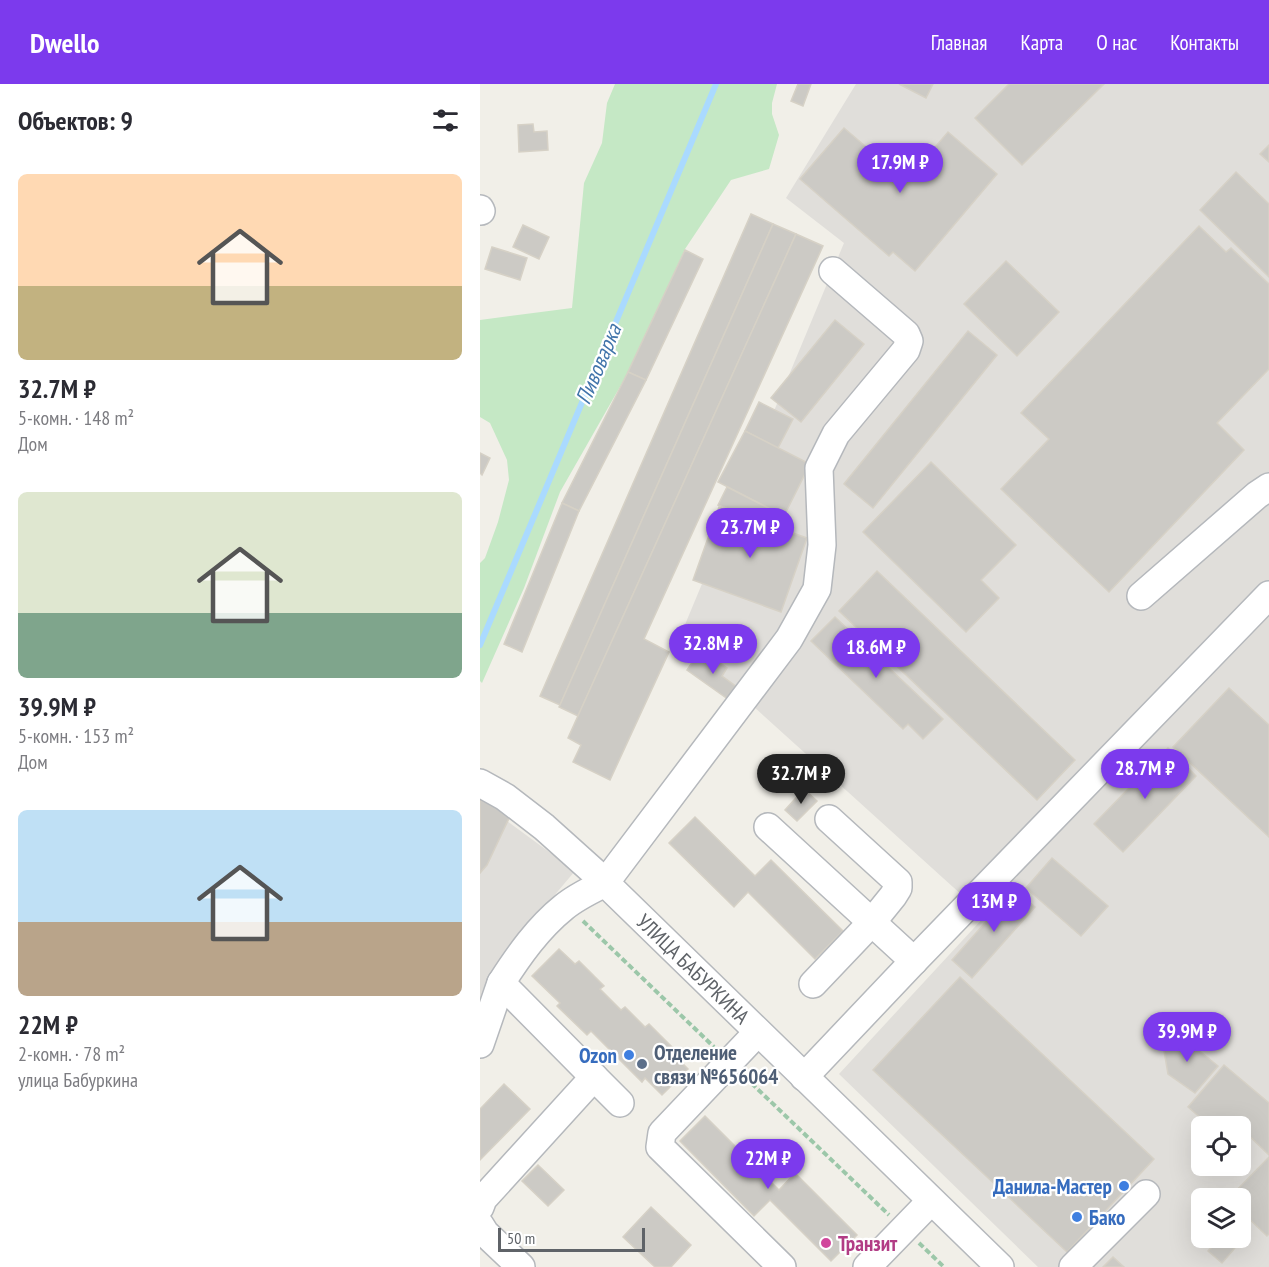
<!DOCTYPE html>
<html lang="ru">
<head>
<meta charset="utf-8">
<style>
	body { margin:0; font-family:"PT Sans Narrow",sans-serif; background:#f2f2f3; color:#2b2b33; height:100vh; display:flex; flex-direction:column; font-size:22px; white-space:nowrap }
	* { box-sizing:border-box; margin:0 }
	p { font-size:20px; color:#7c7c81 }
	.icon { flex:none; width:33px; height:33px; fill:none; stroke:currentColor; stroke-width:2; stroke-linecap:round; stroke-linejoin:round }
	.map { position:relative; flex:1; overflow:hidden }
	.sheet { display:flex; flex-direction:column; background:#fff; width:480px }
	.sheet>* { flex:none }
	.tools { position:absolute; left:711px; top:1032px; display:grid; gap:12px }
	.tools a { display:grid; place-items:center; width:60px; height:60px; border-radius:9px; background:#fff; box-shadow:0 6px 24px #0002; font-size:30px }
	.scale { position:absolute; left:18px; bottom:15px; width:147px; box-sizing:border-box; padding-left:6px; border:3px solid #5f6368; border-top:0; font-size:16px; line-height:21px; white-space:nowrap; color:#5f6368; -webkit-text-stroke:4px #fff; paint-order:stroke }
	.price { position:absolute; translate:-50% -51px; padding:0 14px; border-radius:21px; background:#7c3aed; color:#fff; font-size:20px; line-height:39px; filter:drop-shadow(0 2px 3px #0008) }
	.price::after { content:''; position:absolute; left:50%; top:36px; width:18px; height:14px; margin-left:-9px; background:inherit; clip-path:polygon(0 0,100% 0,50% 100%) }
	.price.selected { background:#222; color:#fff }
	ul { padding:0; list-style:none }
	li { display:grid; align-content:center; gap:12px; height:318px; padding:0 18px }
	li span { display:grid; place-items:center; height:186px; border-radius:9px; color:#555 }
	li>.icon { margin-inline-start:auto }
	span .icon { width:108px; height:108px; fill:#fffc; stroke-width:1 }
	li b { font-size:26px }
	h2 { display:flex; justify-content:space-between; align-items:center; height:72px; padding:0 18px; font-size:26px }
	header { display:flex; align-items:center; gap:36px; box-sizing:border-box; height:84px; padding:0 30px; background:#7c3aed; color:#fff }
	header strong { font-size:28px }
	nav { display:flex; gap:33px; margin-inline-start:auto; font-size:21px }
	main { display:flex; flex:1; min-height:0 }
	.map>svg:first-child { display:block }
</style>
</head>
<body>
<header>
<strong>Dwello</strong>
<nav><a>Главная</a><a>Карта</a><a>О нас</a><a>Контакты</a></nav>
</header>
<main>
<section class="sheet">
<h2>Объектов: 9<svg class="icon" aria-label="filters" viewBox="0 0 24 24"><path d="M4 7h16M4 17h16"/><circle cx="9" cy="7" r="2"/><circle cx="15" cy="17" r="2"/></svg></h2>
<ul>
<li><span style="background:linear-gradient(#ffd9b3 60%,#c2b280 0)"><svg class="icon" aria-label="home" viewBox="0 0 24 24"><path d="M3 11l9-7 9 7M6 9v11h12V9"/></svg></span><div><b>32.7M ₽</b><p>5-комн. · 148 m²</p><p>Дом</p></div></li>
<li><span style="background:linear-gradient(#dfe7d0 65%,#7fa58c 0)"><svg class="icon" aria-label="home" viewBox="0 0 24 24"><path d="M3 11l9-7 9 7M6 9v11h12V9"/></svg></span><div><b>39.9M ₽</b><p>5-комн. · 153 m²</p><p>Дом</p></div></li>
<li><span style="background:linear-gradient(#bfe0f5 60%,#b9a48a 0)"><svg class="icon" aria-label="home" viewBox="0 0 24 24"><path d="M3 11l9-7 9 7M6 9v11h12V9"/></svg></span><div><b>22M ₽</b><p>2-комн. · 78 m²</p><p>улица Бабуркина</p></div></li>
</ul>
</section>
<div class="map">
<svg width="789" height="1183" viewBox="0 0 789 1183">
	<rect width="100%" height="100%" fill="#f1efe8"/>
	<g fill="#e0deda" fill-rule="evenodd">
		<path d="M376,0H789V1183H558L359,990L505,832L199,555L364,159L306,114ZM722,1042H760V1082H722ZM722,1114H760V1154H722Z"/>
		<path d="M0,717L95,787L34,859L0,917Z"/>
	</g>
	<path fill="#c5e8c5" d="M135,0H297L292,19V30L299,51L289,85L251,96L205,165L153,280L80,408L44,504L2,599L0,597V479L5,474L18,438L29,396L27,376L10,339L0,333V236L92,224L104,99L122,59L127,19Z"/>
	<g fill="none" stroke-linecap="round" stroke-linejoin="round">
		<path stroke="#aadaff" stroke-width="6" d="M0,561L236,0"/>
	</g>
	<g fill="#cccac5" stroke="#d6d1c6" stroke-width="1.5">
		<path d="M318,0H331L323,22L311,17Z"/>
		<path d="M419,0H453L446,14Z"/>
		<path d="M529,0H624L542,81L495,34Z"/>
		<path d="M53,40L54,48L67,47L68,66L39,68L38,41Z"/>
		<path d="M364,44L426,97L468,48L517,90L435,187L413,168L409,172L320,95Z"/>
		<path d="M789,61V78L780,70Z"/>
		<path d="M756,88L789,120V193L720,126Z"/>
		<path d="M271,130L293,140L80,621L60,612Z"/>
		<path d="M293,140L316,150L98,632L79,623L80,621Z"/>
		<path d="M43,141L69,153L59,175L33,163Z"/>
		<path d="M719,142L746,168L751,164L789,200V285L737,339L764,366L629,508L521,405L569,355L541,329Z"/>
		<path d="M316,150L343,162L164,555L189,568L130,696L93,678L101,661L88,654Z"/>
		<path d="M12,163L47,174L40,196L5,185Z"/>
		<path d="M205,166L223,175L166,296L148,288Z"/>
		<path d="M526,177L579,228L537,272L484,220Z"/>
		<path d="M355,236L384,260L321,338L291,314Z"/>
		<path d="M488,247L517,271L393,424L364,400Z"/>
		<path d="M148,288L166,296L99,427L82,419Z"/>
		<path d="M279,318L313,335L298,364L265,347Z"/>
		<path d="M265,347L330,380L304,432L238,398Z"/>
		<path d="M0,369L10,374L2,391L0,389Z"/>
		<path d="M451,378L536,461L501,496L519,514L486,548L383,448Z"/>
		<path d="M247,403L304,432L299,444L238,421Z"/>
		<path d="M82,419L99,427L42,568L24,560Z"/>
		<path d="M239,423L327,454L301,528L213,496Z"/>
		<path d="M397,487L595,676L557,716L359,527Z"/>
		<path d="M355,533L463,635L443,655L428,640L423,645L331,557Z"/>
		<path d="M221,565L247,584L242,592L261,606L252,618L207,586Z"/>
		<path d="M749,604L789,641V753L693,663Z"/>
		<path d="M688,664L716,692L643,768L614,740Z"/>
		<path d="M324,705L337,717L317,737L305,726Z"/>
		<path d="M0,716L31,730L7,781L0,789Z"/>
		<path d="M215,733L275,792L291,776L363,847L335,875L268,808L254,823L189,759Z"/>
		<path d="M572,774L628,822L601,852L546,804Z"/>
		<path d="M535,805L555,823L492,894L472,876Z"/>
		<path d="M79,865L95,880L99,877L124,902L120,905L141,926L145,923L165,943L169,940L197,968L194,971L208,985L182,1011L165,994L162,998L111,947L107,951L77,922L80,919L52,892Z"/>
		<path d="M480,893L674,1075L587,1168L393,986Z"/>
		<path d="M695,947L738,982L715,1009L688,990L683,961Z"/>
		<path d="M744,981L789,1019V1071L763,1046L760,1050V1042H730L708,1023Z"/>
		<path d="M24,1000L50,1025L0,1076V1025Z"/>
		<path d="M225,1032L299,1106L315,1089L377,1151L351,1177L290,1116L274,1132L200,1057Z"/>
		<path d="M789,1073V1150L787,1152L760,1126V1114H749Z"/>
		<path d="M58,1081L84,1106L68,1122L42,1097Z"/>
		<path d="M171,1123L211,1161L191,1183H175L143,1153Z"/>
		<path d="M760,1145L767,1150L742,1179L728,1167L740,1154H760Z"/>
		<path d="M633,1173L644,1183H623Z"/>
	</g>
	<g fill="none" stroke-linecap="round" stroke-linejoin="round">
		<g stroke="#b5b8bc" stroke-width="30">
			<g id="minor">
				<path d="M0,125L1,127"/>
				<path d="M661,512L777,411L789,403"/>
				<path d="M0,699L25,713L64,743L113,787L520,1183"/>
				<path d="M288,743L434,877"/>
				<path d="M333,900L392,838L413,812L418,804V798L349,735"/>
				<path d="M278,948L182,1049L180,1063L302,1183"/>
				<path d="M0,960L21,899"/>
				<path d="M114,993L140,1019"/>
				<path d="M324,993L434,877L789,511"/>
				<path d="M0,1123L3,1115L114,993L21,899C39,871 58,844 84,823C96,813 111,806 125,799L309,555L337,505L342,461L339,384L356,350L426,266L429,257L426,250L353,187"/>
				<path d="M0,1141L5,1149L41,1183"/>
				<path d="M387,1183L451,1117"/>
				<path d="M593,1183L666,1110"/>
			</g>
		</g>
		<g stroke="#9cc7a9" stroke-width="4" stroke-dasharray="6 3" stroke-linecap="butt">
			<path d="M103,837L234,963"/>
			<path d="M265,993L409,1131"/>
			<path d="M439,1159L464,1183"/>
		</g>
		<use href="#minor" stroke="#fff" stroke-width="27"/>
	</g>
	<g fill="#3f7fe0" stroke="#fff" stroke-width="2">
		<circle cx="149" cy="971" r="6"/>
		<circle cx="644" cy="1102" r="6"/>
		<circle cx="597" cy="1133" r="6"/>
	</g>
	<circle fill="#5c6f8a" stroke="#fff" stroke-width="2" cx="162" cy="980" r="6"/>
	<circle fill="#d1479c" stroke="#fff" stroke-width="2" cx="346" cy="1159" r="6"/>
	<g text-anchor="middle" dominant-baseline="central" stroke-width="4.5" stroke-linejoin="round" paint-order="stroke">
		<g font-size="21" fill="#5f6368" stroke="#fff">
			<text transform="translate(213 885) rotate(44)">УЛИЦА БАБУРКИНА</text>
		</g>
		<g font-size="21" font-weight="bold" fill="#4e5e75" stroke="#fff" text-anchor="start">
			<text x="174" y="968">Отделение<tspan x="174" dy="24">связи №656064</tspan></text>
		</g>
		<g font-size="21" font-weight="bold" fill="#366cbe" stroke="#fff" text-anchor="end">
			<text x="137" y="971">Ozon</text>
			<text x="632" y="1102">Данила-Мастер</text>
			<text x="609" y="1133" text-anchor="start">Бако</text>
		</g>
		<g font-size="21" font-weight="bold" fill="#b23c85" stroke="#fff" text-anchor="start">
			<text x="358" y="1159">Транзит</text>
		</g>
		<g font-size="22" font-style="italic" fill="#4174aa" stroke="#fff">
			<text transform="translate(118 280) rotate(-67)">Пивоварка</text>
		</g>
	</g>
</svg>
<div class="tools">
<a><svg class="icon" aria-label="locate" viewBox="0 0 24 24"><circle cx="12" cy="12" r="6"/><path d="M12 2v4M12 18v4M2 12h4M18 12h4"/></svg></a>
<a><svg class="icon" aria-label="layers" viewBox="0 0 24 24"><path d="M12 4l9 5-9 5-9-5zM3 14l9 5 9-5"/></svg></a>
</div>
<div class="scale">50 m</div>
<b class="price" style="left:420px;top:110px">17.9M ₽</b>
<b class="price" style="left:270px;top:475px">23.7M ₽</b>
<b class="price" style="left:233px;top:591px">32.8M ₽</b>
<b class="price" style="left:396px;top:595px">18.6M ₽</b>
<b class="price" style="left:665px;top:716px">28.7M ₽</b>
<b class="price selected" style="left:321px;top:721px">32.7M ₽</b>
<b class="price" style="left:514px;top:849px">13M ₽</b>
<b class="price" style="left:707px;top:979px">39.9M ₽</b>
<b class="price" style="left:288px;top:1106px">22M ₽</b>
</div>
</main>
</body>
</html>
